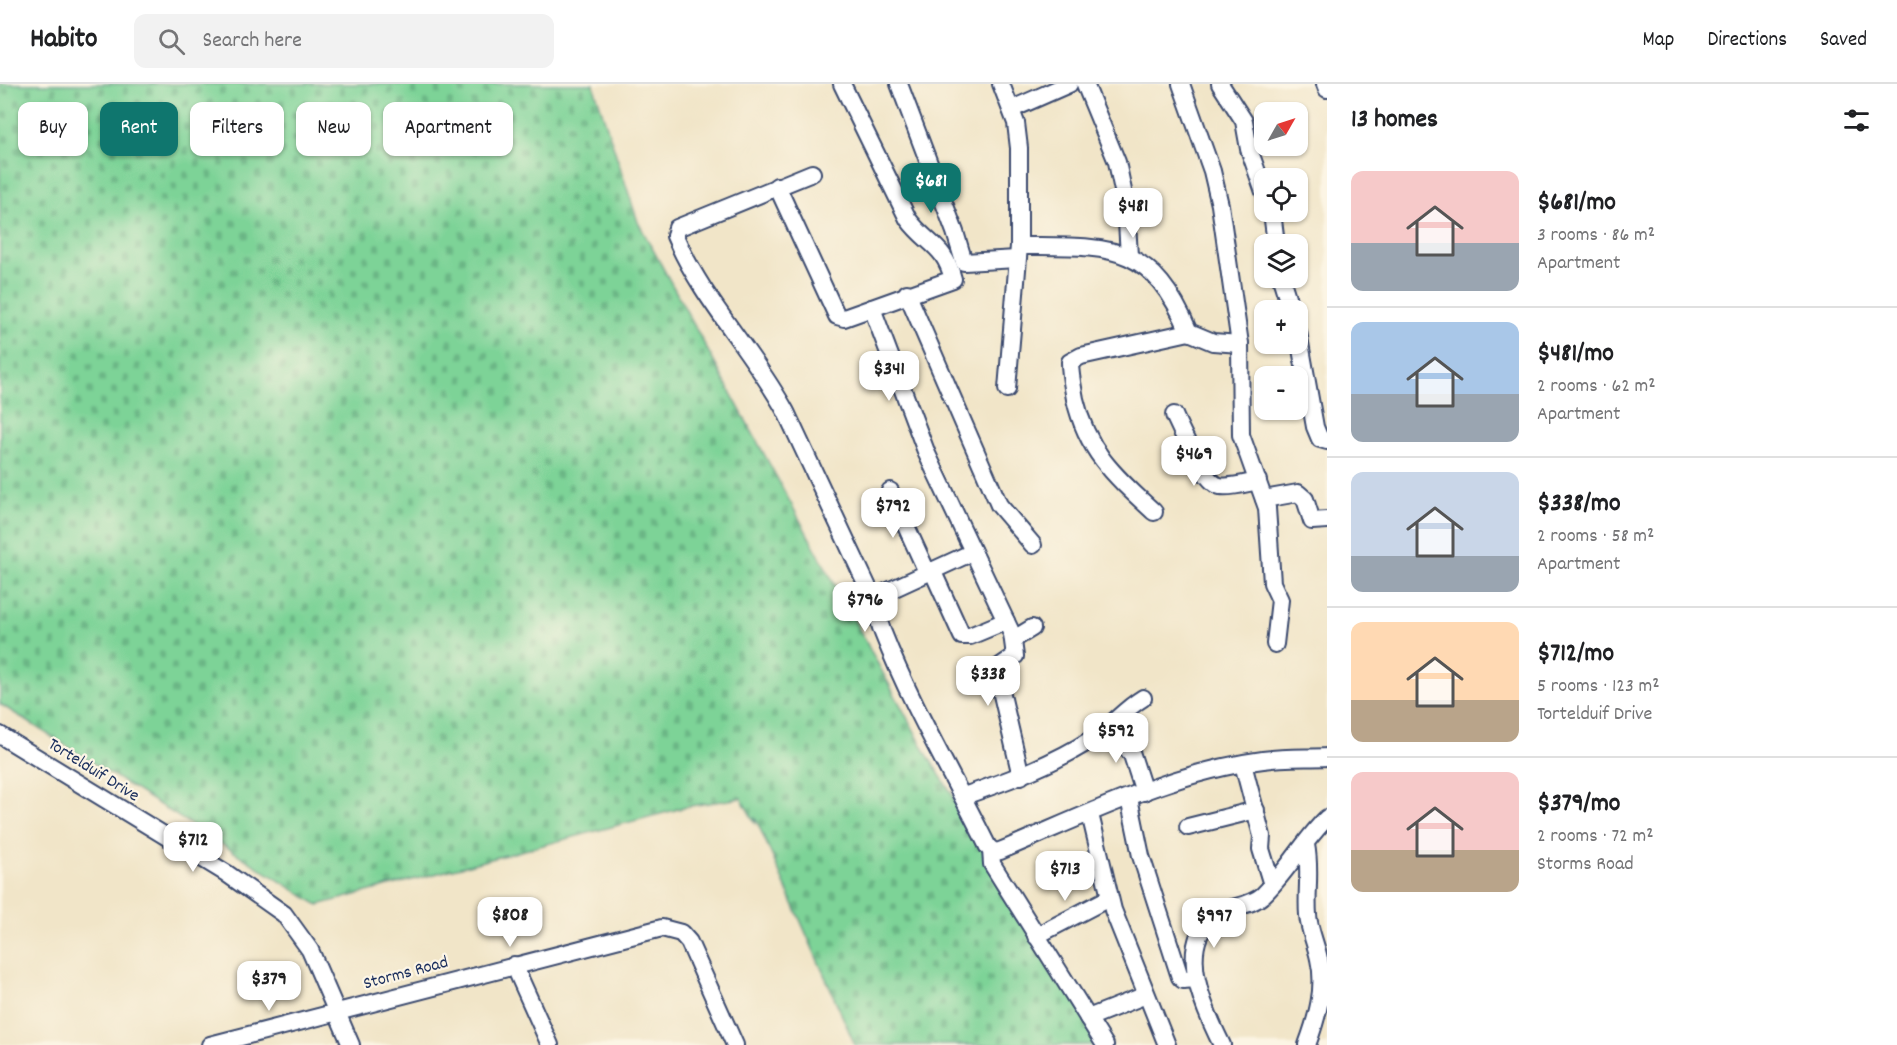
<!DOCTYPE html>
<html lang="en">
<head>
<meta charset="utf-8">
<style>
	body { margin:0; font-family:Dekko,sans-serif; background:#f2f2f2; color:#202124; height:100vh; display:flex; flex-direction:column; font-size:22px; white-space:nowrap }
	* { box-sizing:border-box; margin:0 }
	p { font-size:20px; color:#757577 }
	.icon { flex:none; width:33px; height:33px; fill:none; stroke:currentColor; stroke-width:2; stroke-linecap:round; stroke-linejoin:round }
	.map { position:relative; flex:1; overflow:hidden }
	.side { display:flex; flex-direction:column; background:#fff; width:570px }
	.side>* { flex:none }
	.banner { position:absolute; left:18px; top:18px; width:570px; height:54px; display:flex; gap:12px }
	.needle { width:39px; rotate:51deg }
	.fabs { position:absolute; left:1254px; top:18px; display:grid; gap:12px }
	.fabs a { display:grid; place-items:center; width:54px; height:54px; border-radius:12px; background:#fff; box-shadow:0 2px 4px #0004; font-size:30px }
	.price { position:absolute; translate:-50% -51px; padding:0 14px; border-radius:12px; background:#fff; color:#222; font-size:20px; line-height:39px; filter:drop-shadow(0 2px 3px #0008) }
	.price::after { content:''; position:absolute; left:50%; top:36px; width:18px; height:14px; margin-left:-9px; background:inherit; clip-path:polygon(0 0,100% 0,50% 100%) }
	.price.selected { background:#0f766e; color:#fff }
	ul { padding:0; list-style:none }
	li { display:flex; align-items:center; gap:18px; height:150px; padding:0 24px }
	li+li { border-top:2px solid #e0e0e0 }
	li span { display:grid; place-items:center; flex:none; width:168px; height:120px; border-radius:12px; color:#555 }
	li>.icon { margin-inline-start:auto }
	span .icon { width:72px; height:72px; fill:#fffc; stroke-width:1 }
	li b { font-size:26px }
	h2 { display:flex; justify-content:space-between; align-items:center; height:72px; padding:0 24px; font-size:26px }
	.tag { padding:0 21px; border-radius:12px; background:#fff; box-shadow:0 2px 4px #0004; font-size:21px; line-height:54px }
	.tag.selected { background:#0f766e; color:#fff }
	header { display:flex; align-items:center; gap:36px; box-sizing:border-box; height:84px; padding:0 30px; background:#fff; border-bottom:2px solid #e0e0e0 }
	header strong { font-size:28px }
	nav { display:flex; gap:33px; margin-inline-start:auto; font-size:21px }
	.search { width:420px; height:54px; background:#f2f2f2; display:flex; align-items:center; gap:15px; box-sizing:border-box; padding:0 21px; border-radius:12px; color:#757577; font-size:22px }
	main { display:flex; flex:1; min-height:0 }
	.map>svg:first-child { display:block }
</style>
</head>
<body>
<header>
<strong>Habito</strong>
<div class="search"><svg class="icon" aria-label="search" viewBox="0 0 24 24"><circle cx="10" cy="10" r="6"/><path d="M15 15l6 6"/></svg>Search here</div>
<nav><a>Map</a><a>Directions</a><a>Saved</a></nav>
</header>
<main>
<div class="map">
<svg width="1327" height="961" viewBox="0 0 1327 961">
	<defs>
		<pattern id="cemetery-stones" width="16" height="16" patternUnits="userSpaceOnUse" patternTransform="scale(1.5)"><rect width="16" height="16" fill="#7dd397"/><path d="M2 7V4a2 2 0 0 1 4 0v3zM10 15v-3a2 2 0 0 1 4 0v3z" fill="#6bb585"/></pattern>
	</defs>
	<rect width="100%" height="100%" fill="#fcf5e5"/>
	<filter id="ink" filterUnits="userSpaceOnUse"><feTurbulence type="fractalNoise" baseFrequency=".0167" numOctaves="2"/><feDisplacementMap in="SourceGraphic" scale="12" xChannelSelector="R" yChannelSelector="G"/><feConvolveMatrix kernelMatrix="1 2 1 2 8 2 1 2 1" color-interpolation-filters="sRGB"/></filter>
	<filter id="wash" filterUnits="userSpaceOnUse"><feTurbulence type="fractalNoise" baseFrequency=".008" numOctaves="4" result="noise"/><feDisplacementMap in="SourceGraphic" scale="24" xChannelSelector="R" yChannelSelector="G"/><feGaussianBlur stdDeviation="1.35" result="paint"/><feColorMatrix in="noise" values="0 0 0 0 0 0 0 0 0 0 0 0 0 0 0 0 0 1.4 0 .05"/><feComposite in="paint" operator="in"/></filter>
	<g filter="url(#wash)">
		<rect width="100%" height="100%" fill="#f1e5c8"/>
		<path fill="url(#cemetery-stones)" stroke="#4c817a" stroke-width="1.5" d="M0,0H593L638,138L928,672L1065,891L1112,961H855L755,733V739L741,714L690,722L318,821L0,620Z"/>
	</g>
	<g filter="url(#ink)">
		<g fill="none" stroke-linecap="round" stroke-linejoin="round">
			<g stroke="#3b4a6e" stroke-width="20">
				<g id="minor">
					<path d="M842,0L908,135C927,161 944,160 953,195L872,224"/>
					<path d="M899,0L955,148L964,178L1017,175"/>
					<path d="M1001,0L1016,39L1019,64V162L1007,305"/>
					<path d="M1085,0L1117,78L1126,121L1129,172"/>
					<path d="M1181,0L1212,87L1220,121L1240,260L1241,351L1267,424L1272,499L1280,516L1275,560"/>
					<path d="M1220,0L1244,37L1249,65L1264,108"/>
					<path d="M1325,0L1327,5"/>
					<path d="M1012,25L1069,0"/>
					<path d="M812,89L677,144L675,152C702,216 753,267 786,328L873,514C878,526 878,538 883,549C912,623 953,692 988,763L994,768L1000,767C1084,732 1171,688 1263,676C1284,673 1306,674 1327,673"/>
					<path d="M777,102L837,232L844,234L872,224L927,370L1012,550L1015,572L996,585L1021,692"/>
					<path d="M1272,128L1276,160"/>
					<path d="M1019,162C1107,163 1150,155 1189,248L1213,258L1240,260"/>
					<path d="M1281,194L1291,226"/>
					<path d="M907,209L999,421L1033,461"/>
					<path d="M1298,248L1315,343L1320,355L1327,357"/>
					<path d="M1174,331C1181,346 1205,400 1220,402C1231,404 1247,399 1258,397"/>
					<path d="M890,407L927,488"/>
					<path d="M1264,415L1298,409L1305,415L1312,437L1327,436"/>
					<path d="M1154,428C1115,392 1087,368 1075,315C1073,303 1070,291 1070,278L1081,272L1189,248"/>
					<path d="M932,486L962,552H970L1006,537"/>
					<path d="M873,514L973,468"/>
					<path d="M1014,555L1032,544"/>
					<path d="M1110,641L1132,671L1144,708"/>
					<path d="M0,651L226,789L284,830L310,866L351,961"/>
					<path d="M1243,680L1262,752L1261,765L1272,801"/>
					<path d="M964,712C1009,696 1052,681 1092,655C1111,643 1123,626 1143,614"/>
					<path d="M1129,714L1141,772L1180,893L1183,896L1196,895"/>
					<path d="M1090,730L1113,826L1167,961"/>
					<path d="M1188,743L1256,726"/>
					<path d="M1306,761C1311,785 1306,807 1308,831C1309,846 1316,860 1319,875C1326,904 1317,934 1307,961"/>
					<path d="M991,766L992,780L1105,961"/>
					<path d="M1036,852L1109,814"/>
					<path d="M514,881L550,961"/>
					<path d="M1088,934L1146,911"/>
					<path d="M210,961L662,844L681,849L689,858L735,961"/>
					<path d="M1222,961C1205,927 1175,864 1213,833C1228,821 1249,824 1263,811C1289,786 1303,757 1327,734"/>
				</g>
			</g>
			<use href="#minor" stroke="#fff" stroke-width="16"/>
		</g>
	</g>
	<g text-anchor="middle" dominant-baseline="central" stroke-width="4.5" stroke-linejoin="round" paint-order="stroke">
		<g font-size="18" fill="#1b2f5e" stroke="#fcf5e5">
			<text transform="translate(93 687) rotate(32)">Tortelduif Drive</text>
			<text transform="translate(406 890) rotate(-15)">Storms Road</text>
		</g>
	</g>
</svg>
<div class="fabs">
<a><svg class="needle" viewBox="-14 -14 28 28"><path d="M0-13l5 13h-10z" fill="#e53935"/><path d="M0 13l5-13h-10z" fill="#757577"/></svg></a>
<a><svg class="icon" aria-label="locate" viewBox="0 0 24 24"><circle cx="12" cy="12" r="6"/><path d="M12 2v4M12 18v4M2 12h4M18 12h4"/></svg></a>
<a><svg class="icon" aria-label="layers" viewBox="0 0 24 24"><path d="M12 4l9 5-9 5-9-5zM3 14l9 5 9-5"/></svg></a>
<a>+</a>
<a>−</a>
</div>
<b class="price selected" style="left:931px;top:130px">$681</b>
<b class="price" style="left:1133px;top:155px">$481</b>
<b class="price" style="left:889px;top:318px">$341</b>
<b class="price" style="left:1194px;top:403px">$469</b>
<b class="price" style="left:893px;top:455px">$792</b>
<b class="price" style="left:865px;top:549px">$796</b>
<b class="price" style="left:988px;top:623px">$338</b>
<b class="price" style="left:1116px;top:680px">$592</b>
<b class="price" style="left:193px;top:789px">$712</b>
<b class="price" style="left:1065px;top:818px">$713</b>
<b class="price" style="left:510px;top:864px">$808</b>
<b class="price" style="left:1214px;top:865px">$997</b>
<b class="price" style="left:269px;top:928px">$379</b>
<div class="banner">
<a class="tag">Buy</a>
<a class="tag selected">Rent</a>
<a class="tag">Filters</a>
<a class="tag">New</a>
<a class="tag">Apartment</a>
</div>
</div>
<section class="side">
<h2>13 homes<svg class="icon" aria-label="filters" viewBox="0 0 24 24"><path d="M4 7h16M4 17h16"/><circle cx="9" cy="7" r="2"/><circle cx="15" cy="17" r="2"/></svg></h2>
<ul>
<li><span style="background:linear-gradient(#f6c9c9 60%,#9aa5b1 0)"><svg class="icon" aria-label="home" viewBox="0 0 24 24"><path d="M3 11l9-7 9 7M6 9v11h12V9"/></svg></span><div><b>$681/mo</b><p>3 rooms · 86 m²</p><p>Apartment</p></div></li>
<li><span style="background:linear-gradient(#a9c7e8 60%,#9aa5b1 0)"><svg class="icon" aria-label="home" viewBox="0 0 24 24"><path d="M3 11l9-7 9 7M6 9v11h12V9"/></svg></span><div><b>$481/mo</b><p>2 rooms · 62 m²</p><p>Apartment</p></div></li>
<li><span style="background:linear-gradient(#c9d6e8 70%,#9aa5b1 0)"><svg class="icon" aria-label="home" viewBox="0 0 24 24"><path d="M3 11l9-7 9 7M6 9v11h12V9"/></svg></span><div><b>$338/mo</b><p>2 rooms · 58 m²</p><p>Apartment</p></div></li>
<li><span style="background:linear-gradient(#ffd9b3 65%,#b9a48a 0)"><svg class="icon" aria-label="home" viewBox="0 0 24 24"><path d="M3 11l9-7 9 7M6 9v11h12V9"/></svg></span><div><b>$712/mo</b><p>5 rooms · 123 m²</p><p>Tortelduif Drive</p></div></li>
<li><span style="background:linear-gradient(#f6c9c9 65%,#b9a48a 0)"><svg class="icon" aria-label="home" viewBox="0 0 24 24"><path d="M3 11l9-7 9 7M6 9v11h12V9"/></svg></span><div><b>$379/mo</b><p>2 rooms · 72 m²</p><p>Storms Road</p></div></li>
</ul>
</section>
</main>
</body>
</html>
